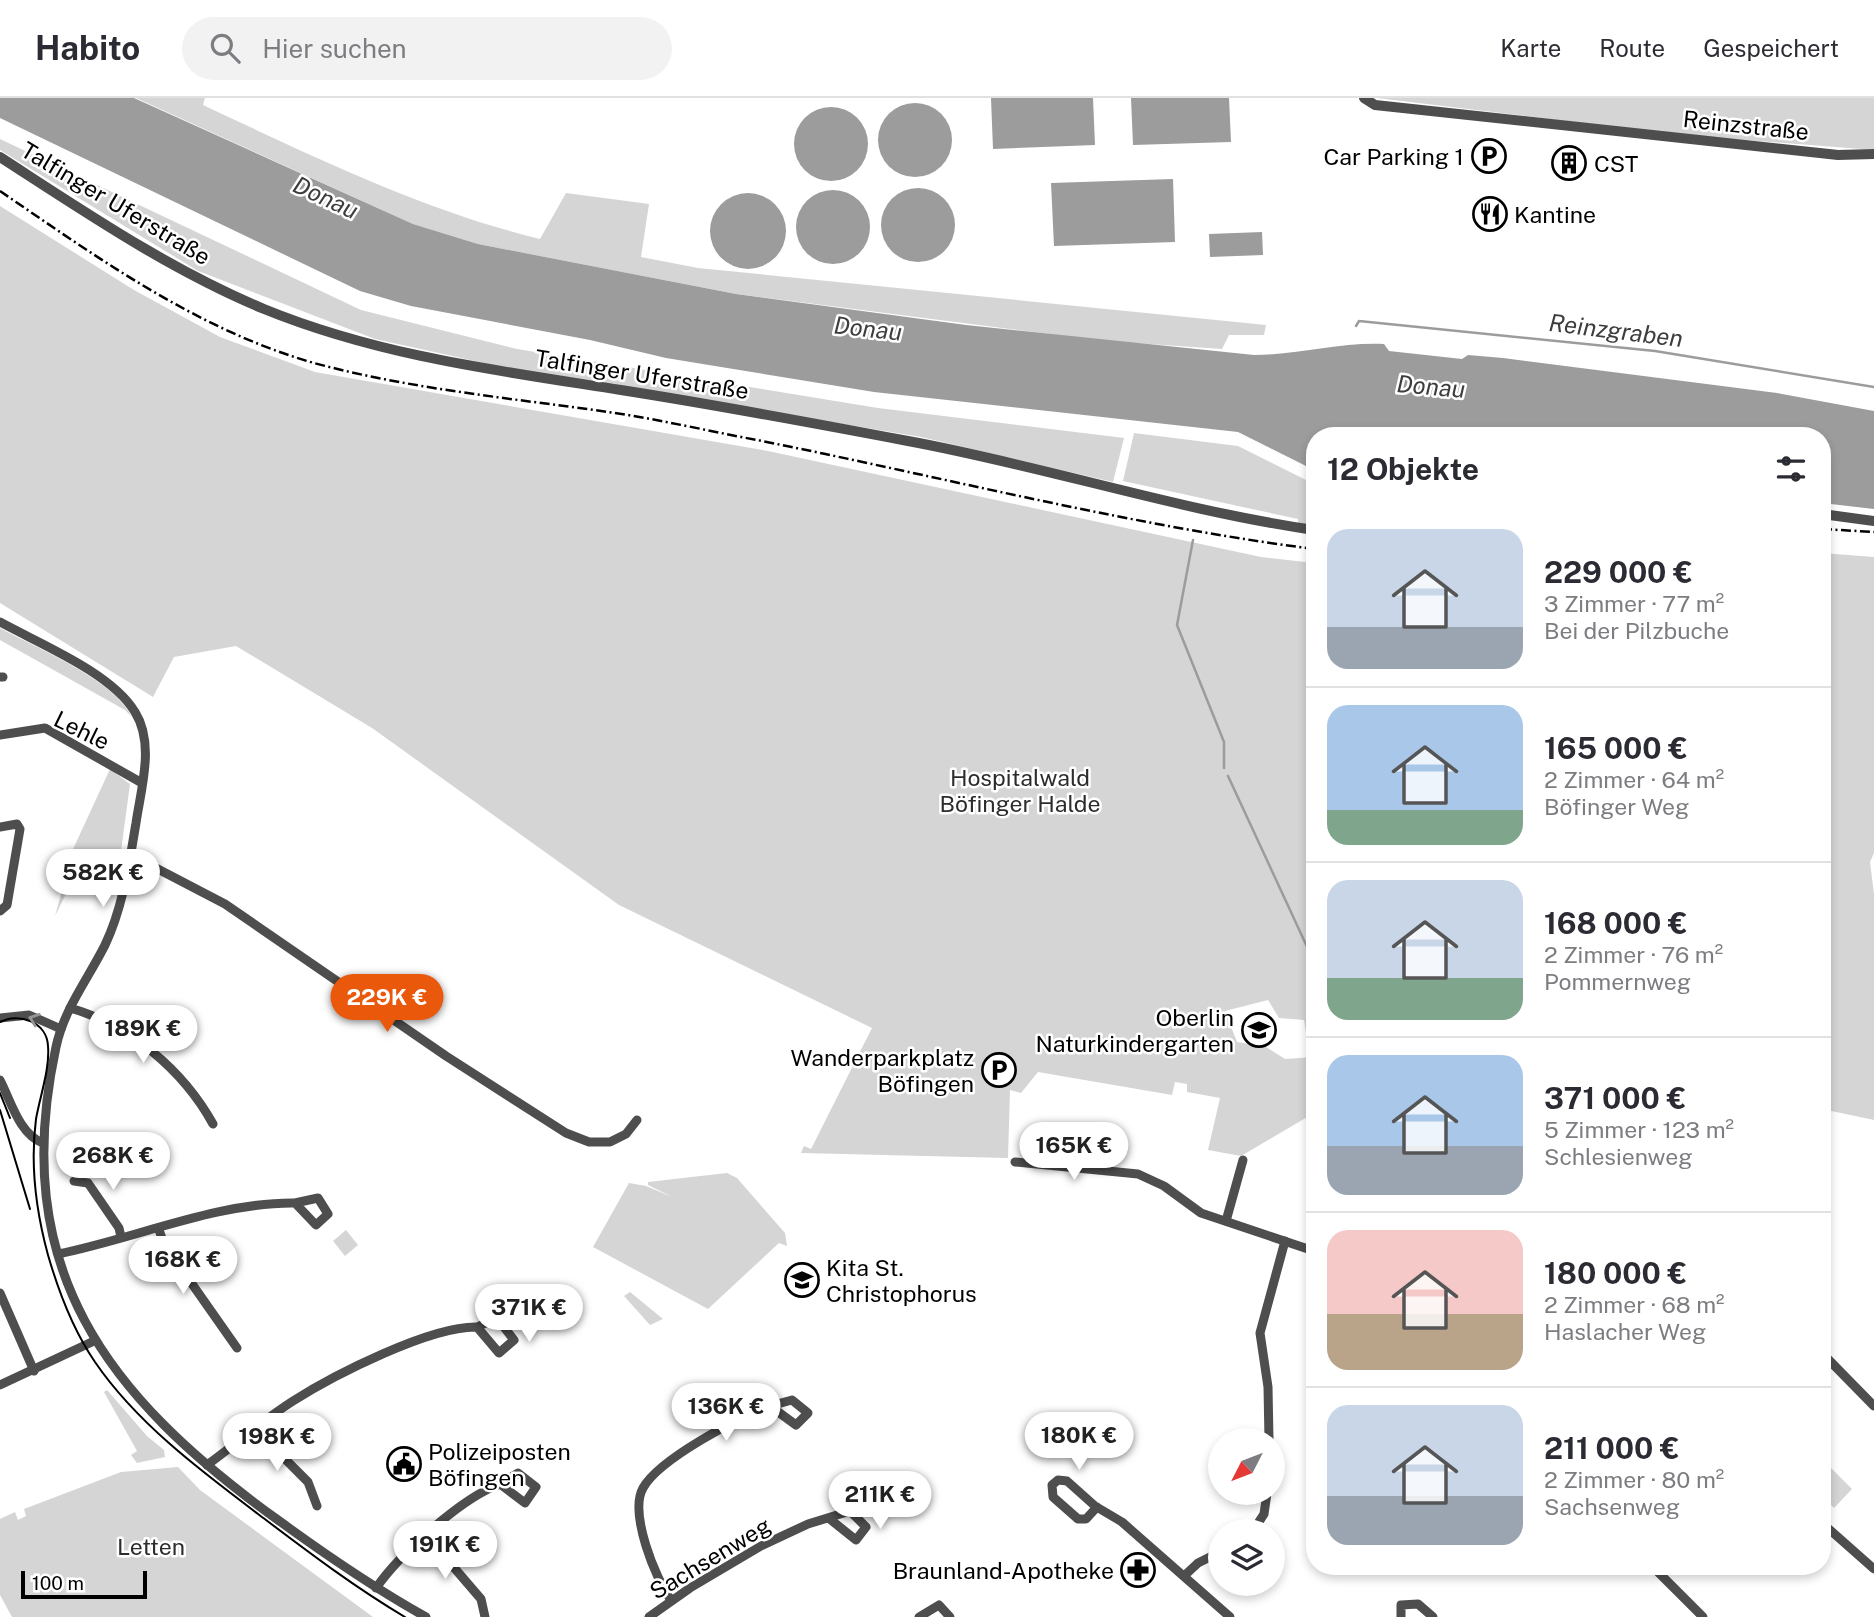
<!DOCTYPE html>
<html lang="de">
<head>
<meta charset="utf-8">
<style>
	body { margin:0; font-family:"Public Sans",sans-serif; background:#f2f2f3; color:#2b2b33; height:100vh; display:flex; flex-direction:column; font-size:26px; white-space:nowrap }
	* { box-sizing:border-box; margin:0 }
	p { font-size:23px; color:#7c7c81 }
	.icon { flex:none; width:38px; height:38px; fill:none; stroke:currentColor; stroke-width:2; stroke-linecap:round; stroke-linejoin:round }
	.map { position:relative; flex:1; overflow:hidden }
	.details { position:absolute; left:1306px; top:329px; width:525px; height:1148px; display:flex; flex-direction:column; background:#fff; border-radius:28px; box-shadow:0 4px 10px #0003 }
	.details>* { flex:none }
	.needle { width:46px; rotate:228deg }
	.tools { position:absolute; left:1208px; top:1330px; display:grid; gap:14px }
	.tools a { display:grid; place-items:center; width:77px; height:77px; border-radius:50%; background:#fff; box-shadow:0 4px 10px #0003; font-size:35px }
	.scale { position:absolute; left:21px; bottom:18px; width:126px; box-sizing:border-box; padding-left:7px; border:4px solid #000; border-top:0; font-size:19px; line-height:24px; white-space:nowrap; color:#000; -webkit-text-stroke:5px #fff; paint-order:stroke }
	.price { position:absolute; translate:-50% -60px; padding:0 16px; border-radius:24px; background:#fff; color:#222; font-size:23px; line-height:46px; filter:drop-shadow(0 2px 4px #0008) }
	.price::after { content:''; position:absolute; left:50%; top:42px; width:21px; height:16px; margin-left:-10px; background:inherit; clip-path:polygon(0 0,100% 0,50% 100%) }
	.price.selected { background:#ea580c; color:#fff }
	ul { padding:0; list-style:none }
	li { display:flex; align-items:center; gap:21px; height:175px; padding:0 21px }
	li+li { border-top:2px solid #e1e1e2 }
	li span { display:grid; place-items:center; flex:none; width:196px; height:140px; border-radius:21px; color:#555 }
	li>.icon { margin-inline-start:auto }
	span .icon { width:84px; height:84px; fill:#fffc; stroke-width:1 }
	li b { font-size:30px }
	h2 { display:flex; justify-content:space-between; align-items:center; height:84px; padding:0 21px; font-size:30px }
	header { display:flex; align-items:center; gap:42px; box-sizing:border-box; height:98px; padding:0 35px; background:#fff; border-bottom:2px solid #e1e1e2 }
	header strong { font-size:33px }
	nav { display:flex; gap:38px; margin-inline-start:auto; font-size:24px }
	.search { width:490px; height:63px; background:#f2f2f3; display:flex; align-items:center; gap:18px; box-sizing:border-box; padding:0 24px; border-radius:38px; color:#7c7c81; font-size:26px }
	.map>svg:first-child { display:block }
</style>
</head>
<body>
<header>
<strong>Habito</strong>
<div class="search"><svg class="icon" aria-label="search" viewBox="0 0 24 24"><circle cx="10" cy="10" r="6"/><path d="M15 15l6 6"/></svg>Hier suchen</div>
<nav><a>Karte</a><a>Route</a><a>Gespeichert</a></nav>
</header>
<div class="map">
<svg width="1874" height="1519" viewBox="0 0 1874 1519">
	<rect width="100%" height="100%" fill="#fff"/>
	<g fill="#d5d5d5">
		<path d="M136,0H205L203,7C312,58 422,112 540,141L566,95L649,106L641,159L698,170L1266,227L1264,237H1229L1222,251L1105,243L736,196L478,146L413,126Z"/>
		<path d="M1377,0H1874V52L1692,38Z"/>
		<path d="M0,41L361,212L517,251L878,310L1124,340L1113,384L921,339L507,270L375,241L198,173L0,52Z"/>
		<path d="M0,108L134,192L220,239L315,274L768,353L1261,459L1314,465V935H1306L1304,922L1279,920L1268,902L1225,913L1237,944L1266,949L1285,961L1313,959L1314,1015L1241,1058L1208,1052L1220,1000L1187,994V986L1175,984L1172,997L1038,974L1021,995L1010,992L1008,1060L801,1055L804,1048L811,1051L872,930L619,807L372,630L236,548L174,559L153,599L0,505Z"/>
		<path d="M1134,335L1238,348L1314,386V428L1298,427V421L1123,383Z"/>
		<path d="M1822,455L1874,459V755L1870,764L1874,796V1022L1822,1011Z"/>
		<path d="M0,530C38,551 113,581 132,619L125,612L0,542Z"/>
		<path d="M110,671L130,686L119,768L83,762L55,818L74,749Z"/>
		<path d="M727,1075L737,1080L785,1135L787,1148L779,1145L708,1211L593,1149L629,1085L646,1088L672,1099L648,1087V1084Z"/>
		<path d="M346,1132L358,1147L345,1158L333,1143Z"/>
		<path d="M630,1194L663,1221L650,1227L624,1198Z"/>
		<path d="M107,1292L147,1338L164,1352L165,1359L137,1365L131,1357L137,1353L104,1294Z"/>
		<path d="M1822,1361L1852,1391L1834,1410L1822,1398Z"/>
		<path d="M178,1369L200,1392L373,1519H12L0,1497V1421L15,1414L18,1422L26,1418L24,1411L121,1374Z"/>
	</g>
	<g fill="#9c9c9c">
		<path d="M0,0H134L413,126L478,146L736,196L966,227L1254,257C1299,257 1340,244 1384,246L1389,253L1462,261L1468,257L1503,260L1777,295L1874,313V411L1822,405V338H1314V372L1238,334L874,294L666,260L590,242L411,208L360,193L0,20Z"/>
		<path d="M991,0H1093L1095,47L993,51Z"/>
		<path d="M1131,0H1229L1231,44L1133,47Z"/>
		<circle cx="915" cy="42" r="37"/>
		<circle cx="831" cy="46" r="37"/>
		<path d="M1173,81L1175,144L1054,148L1051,85Z"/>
		<circle cx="918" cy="127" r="37"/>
		<circle cx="833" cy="129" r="37"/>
		<circle cx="748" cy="133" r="38"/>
		<path d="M1262,134L1263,157L1210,159L1209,136Z"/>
	</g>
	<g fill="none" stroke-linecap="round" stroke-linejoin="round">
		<g stroke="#9c9c9c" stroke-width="2.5">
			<path d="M1356,228L1359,223L1655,253L1874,289"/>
			<path d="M1193,442L1177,527L1224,644V670"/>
			<path d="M1228,678L1309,853"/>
			<path d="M1313,862L1314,864"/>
		</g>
		<g stroke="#4e4e4e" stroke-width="9">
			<path d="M0,524C40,546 112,575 135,614C155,646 141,690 136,725C129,766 123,809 105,847C88,881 64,911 56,949C8,1171 106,1298 278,1422C326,1457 374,1490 426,1519"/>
			<path d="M0,579H3"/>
			<path d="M0,637L45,630L142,685"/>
			<path d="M0,729L17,726L20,731L7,807L0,813"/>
			<path d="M131,757L225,806L446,958L566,1035L589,1044H610L626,1036L637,1022"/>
			<path d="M70,910C130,927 183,972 213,1026"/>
			<path d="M0,920L29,917L61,931"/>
			<path d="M0,982C11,1003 19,1036 43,1045"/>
			<path d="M1015,1064L1138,1076L1164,1088L1201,1115L1314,1153"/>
			<path d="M74,1083L88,1085L119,1130L121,1139"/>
			<path d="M1226,1123L1243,1062"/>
			<path d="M159,1132L164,1146L237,1250"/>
			<path d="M58,1156C134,1141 217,1104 295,1105L316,1127L328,1116L318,1100L295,1105"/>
			<path d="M0,1195L34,1273"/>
			<path d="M1822,1255L1874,1308"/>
			<path d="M0,1287L94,1243"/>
			<path d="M255,1331L308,1384L317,1408"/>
			<path d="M1269,1342L1268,1289L1260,1235L1285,1143"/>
			<path d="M207,1367C236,1346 263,1322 293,1303C334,1277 430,1228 477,1229L499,1255L514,1242L497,1220L477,1229"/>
			<path d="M1097,1409L1086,1421H1078L1053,1399L1052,1387L1058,1382L1067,1383L1095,1408L1122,1424L1230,1519"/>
			<path d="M1822,1425L1874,1471"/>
			<path d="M1253,1433L1264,1416L1267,1395"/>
			<path d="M426,1437L481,1501L485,1519"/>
			<path d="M1652,1468L1703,1519"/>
			<path d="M1184,1478L1198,1465L1220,1454"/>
			<path d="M376,1490C400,1456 461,1400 500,1386L525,1405L536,1389L518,1375L500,1386"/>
			<path d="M671,1502C655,1480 629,1415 643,1390C659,1361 739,1319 770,1308L796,1327L808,1315L792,1302L770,1308"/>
			<path d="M649,1519L690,1490L761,1448L808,1426L850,1413L866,1429L856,1442L831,1422"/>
			<path d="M919,1519L939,1507L950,1519"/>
			<path d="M1401,1519V1507L1418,1506L1433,1519"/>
		</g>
		<g stroke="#4e4e4e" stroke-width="10">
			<path d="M1364,0L1375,7L1838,57L1874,56"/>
			<path d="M0,59C85,114 170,172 264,211C379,258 500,273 621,292C717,307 813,325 908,343C1044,368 1177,412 1314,432"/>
			<path d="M1822,416L1874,423"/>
		</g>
		<g stroke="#000" stroke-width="2">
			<path d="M0,924C19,914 47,924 48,948C50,971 40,998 36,1021C30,1067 36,1113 48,1157C59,1195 73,1232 95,1264C138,1327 205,1376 266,1422C311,1456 356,1490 405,1519"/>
			<path d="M0,995L10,1020"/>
			<path d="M0,1012L30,1111"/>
		</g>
		<g stroke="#000" stroke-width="2.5" stroke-dasharray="10 3.5 2 3.5" stroke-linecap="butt">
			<path d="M0,93C98,160 198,232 314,265C410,291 510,300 608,314C658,321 708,333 757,342C943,379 1127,427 1314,451"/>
			<path d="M1822,431L1874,434"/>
		</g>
	</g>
	<defs><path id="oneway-chevron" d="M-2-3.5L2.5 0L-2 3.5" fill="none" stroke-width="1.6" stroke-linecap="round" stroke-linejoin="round" transform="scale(1.75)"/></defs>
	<use stroke="#959595" href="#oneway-chevron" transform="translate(34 921) rotate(-161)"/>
	<defs>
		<g id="parking-ring" transform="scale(1.75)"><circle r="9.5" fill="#fff" stroke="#000" stroke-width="1.5"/><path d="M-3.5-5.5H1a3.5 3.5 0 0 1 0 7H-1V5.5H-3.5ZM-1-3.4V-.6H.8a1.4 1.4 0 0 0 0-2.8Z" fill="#000"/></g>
		<g id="building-ring" transform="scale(1.75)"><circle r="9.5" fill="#fff" stroke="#000" stroke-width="1.5"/><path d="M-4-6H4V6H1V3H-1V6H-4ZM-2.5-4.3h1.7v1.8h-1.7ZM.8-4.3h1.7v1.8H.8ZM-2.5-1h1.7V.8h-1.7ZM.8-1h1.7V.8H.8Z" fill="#000"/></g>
		<g id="restaurant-ring" transform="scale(1.75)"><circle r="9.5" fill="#fff" stroke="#000" stroke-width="1.5"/><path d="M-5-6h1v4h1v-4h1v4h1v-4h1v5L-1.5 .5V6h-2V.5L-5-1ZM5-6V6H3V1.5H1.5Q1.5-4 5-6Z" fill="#000"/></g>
		<g id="school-ring" transform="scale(1.75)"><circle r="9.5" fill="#fff" stroke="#000" stroke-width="1.5"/><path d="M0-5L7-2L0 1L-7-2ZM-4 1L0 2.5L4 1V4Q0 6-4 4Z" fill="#000"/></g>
		<g id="civic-ring" transform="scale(1.75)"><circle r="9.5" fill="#fff" stroke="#000" stroke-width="1.5"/><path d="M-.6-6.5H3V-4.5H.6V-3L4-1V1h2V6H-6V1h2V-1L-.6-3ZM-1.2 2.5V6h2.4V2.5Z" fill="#000"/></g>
		<g id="pharmacy-ring" transform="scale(1.75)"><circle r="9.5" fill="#fff" stroke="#000" stroke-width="1.5"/><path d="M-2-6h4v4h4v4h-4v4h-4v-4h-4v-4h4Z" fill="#000"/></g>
	</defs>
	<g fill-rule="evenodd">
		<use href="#parking-ring" x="1489" y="58"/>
		<use href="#building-ring" x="1569" y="65"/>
		<use href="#restaurant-ring" x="1490" y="116"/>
		<use href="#school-ring" x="1259" y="932"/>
		<use href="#parking-ring" x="999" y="972"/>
		<use href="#school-ring" x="802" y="1182"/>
		<use href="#civic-ring" x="404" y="1366"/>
		<use href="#pharmacy-ring" x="1138" y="1472"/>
	</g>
	<g text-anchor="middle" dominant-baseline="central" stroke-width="5" stroke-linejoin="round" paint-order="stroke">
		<g font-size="23" fill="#000" stroke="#fff">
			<text transform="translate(1746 27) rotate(6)">Reinzstraße</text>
			<text transform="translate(116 105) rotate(31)">Talfinger Uferstraße</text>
			<text transform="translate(642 276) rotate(9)">Talfinger Uferstraße</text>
			<text transform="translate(82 632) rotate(26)">Lehle</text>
			<text transform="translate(710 1460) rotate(-31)">Sachsenweg</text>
		</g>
		<g font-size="23" fill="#000" stroke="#fff" text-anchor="end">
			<text x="1464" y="58">Car Parking 1</text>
			<text x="1594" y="65" text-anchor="start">CST</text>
			<text x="1514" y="116" text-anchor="start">Kantine</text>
			<text x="1234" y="919">Oberlin<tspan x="1234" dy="26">Naturkindergarten</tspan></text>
			<text x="974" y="959">Wanderparkplatz<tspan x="974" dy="26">Böfingen</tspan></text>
			<text x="826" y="1169" text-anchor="start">Kita St.<tspan x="826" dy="26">Christophorus</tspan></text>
			<text x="428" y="1353" text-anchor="start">Polizeiposten<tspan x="428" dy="26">Böfingen</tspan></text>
			<text x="1114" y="1472">Braunland-Apotheke</text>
		</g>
		<g font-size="23" fill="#2c2c2c" stroke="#fff">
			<text x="1020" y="679">Hospitalwald<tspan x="1020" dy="26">Böfinger Halde</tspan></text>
			<text x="151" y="1448">Letten</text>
		</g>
		<g font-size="24" font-style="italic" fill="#3d3d3d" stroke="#fff">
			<text transform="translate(326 99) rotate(25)">Donau</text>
			<text transform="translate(868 230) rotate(6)">Donau</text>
			<text transform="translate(1616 232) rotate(7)">Reinzgraben</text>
			<text transform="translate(1431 288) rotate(5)">Donau</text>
		</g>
	</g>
</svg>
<div class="tools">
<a><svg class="needle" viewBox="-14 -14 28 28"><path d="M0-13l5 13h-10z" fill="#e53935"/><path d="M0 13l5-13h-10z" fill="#7c7c81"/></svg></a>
<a><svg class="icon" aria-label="layers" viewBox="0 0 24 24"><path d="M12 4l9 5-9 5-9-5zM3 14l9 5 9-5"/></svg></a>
</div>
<div class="scale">100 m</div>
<b class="price" style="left:103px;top:811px">582K €</b>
<b class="price selected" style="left:387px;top:936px">229K €</b>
<b class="price" style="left:143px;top:967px">189K €</b>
<b class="price" style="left:1074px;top:1084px">165K €</b>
<b class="price" style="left:113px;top:1094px">268K €</b>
<b class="price" style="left:183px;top:1198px">168K €</b>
<b class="price" style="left:529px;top:1246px">371K €</b>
<b class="price" style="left:726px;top:1345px">136K €</b>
<b class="price" style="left:1079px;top:1374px">180K €</b>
<b class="price" style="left:277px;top:1375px">198K €</b>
<b class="price" style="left:880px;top:1433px">211K €</b>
<b class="price" style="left:445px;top:1483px">191K €</b>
<section class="details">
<h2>12 Objekte<svg class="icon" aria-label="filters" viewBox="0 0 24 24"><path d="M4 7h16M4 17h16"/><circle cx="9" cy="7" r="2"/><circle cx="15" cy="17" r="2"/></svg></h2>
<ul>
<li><span style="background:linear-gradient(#c9d6e8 70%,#9aa5b1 0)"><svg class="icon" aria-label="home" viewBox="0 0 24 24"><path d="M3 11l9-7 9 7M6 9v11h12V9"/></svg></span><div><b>229 000 €</b><p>3 Zimmer · 77 m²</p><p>Bei der Pilzbuche</p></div></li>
<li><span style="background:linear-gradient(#a9c7e8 75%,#7fa58c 0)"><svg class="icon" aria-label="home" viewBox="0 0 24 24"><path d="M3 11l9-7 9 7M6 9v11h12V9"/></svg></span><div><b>165 000 €</b><p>2 Zimmer · 64 m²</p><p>Böfinger Weg</p></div></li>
<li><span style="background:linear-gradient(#c9d6e8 70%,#7fa58c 0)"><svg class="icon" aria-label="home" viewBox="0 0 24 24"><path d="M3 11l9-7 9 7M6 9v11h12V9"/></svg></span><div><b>168 000 €</b><p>2 Zimmer · 76 m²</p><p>Pommernweg</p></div></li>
<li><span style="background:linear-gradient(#a9c7e8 65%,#9aa5b1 0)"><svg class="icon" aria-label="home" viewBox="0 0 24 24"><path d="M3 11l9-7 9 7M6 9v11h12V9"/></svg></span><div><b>371 000 €</b><p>5 Zimmer · 123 m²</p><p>Schlesienweg</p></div></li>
<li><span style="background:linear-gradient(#f6c9c9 60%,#b9a48a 0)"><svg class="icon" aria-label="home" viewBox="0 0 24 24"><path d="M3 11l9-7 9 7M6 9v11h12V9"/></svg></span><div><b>180 000 €</b><p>2 Zimmer · 68 m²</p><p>Haslacher Weg</p></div></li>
<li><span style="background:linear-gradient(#c9d6e8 65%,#9aa5b1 0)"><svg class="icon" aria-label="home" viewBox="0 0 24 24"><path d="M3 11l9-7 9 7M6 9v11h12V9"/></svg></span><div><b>211 000 €</b><p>2 Zimmer · 80 m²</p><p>Sachsenweg</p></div></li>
</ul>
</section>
</div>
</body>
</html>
